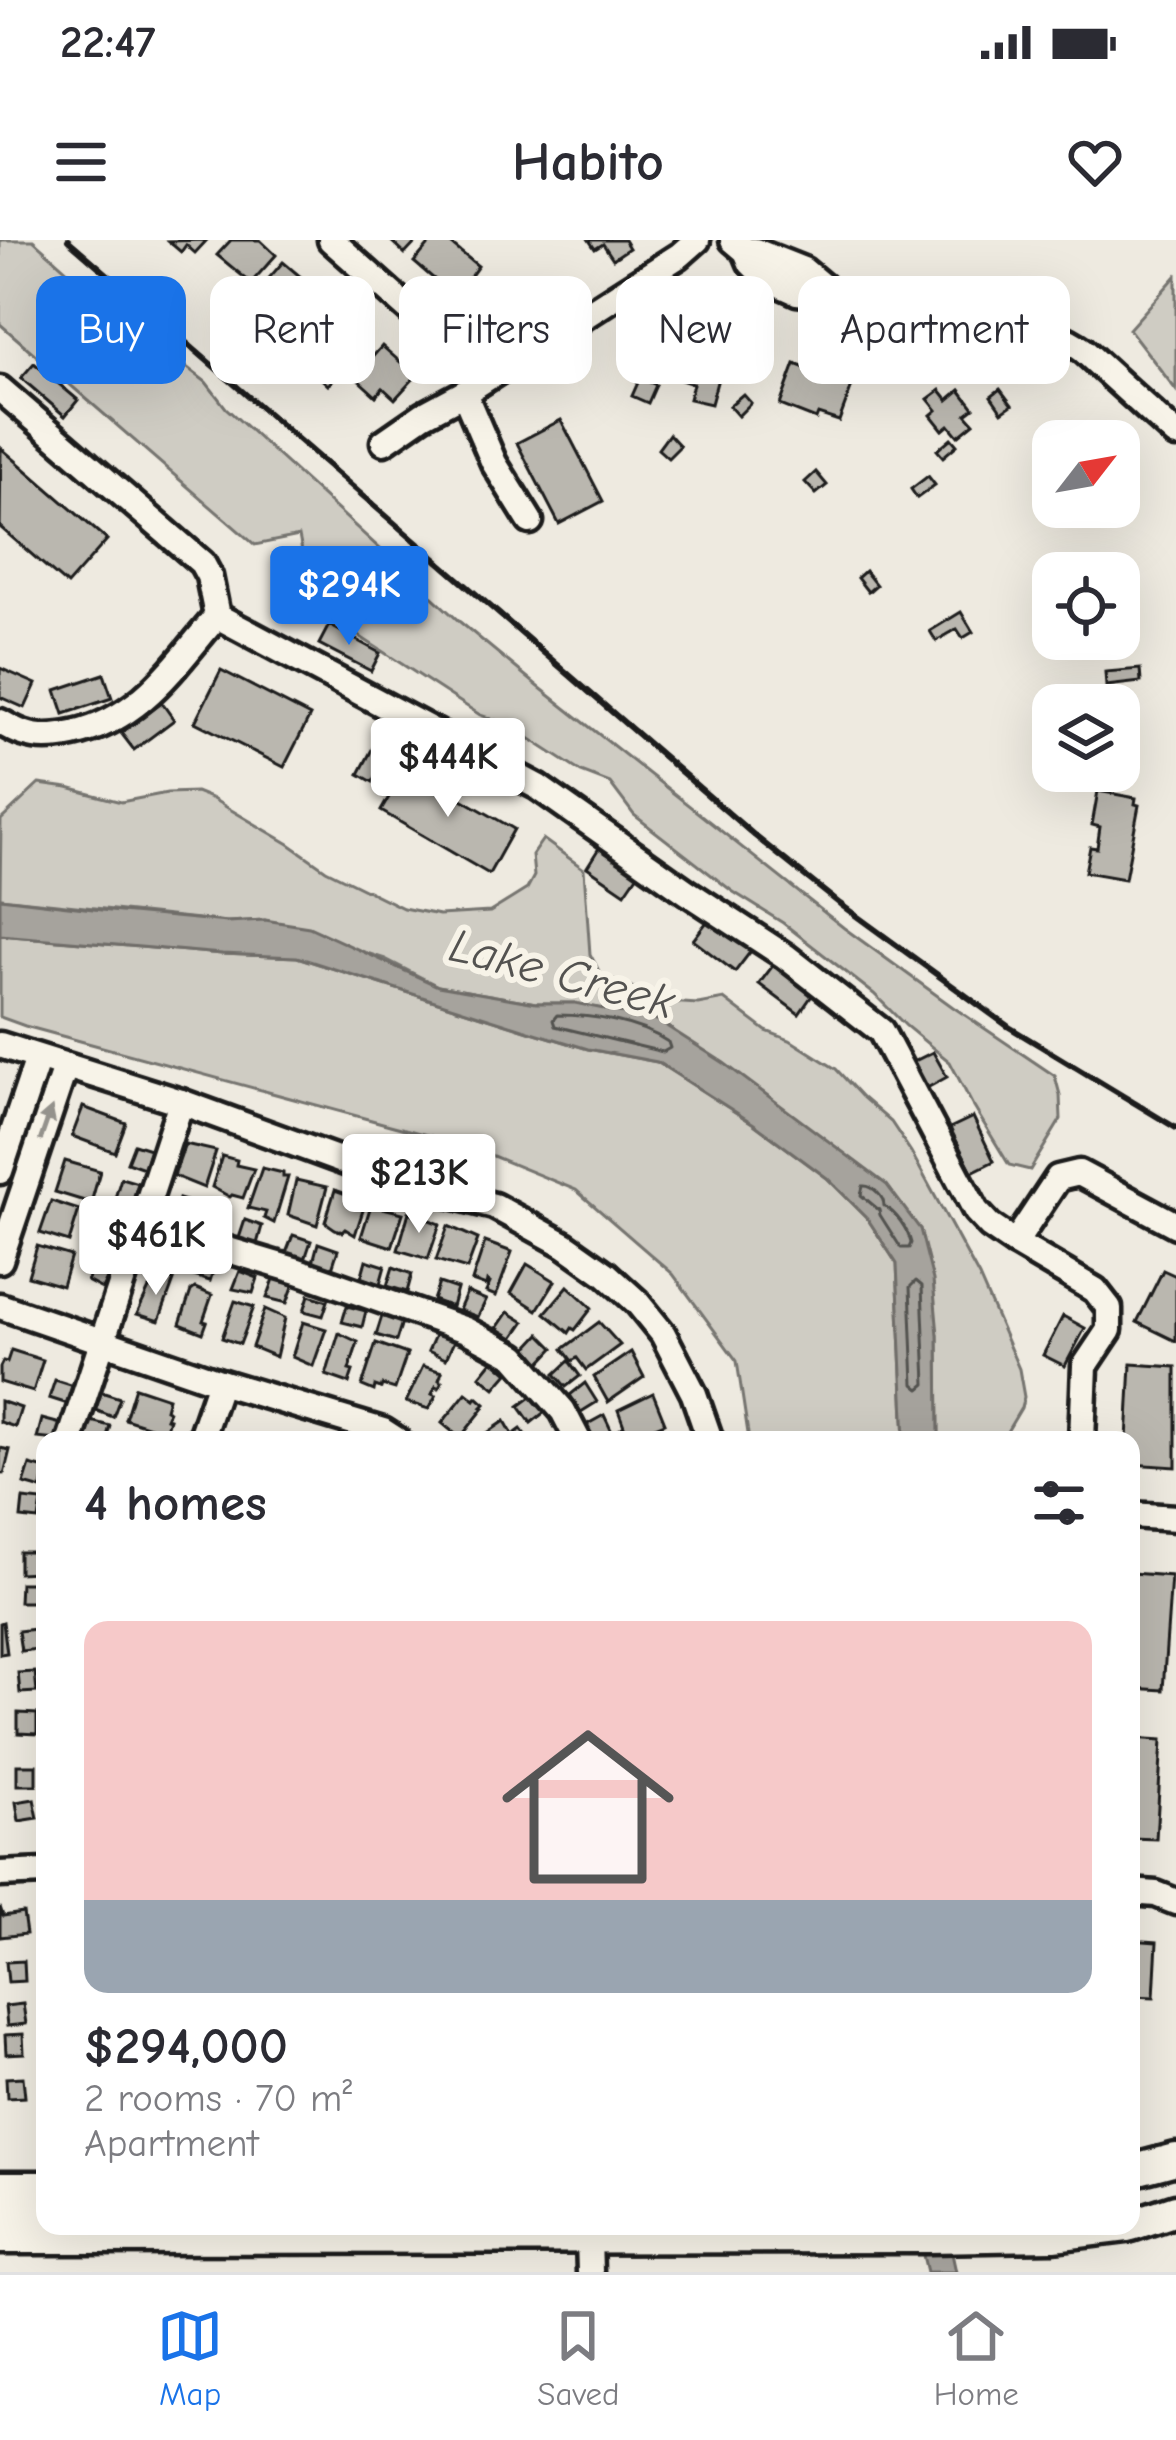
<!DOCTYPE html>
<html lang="en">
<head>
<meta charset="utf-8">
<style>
	body { margin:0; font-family:"Comic Neue",sans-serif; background:#f7f7f7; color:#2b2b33; height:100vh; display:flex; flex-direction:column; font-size:45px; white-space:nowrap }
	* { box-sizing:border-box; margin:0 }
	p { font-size:39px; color:#7c7c81 }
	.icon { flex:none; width:66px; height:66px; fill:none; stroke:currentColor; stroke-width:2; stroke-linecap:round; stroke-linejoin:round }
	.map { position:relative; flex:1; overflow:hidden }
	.drawer { position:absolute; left:36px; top:1191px; width:1104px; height:804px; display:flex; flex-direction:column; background:#fff; border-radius:24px; box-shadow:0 12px 48px #0002 }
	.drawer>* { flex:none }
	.hud { position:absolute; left:36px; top:36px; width:1104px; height:108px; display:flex; gap:24px }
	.needle { width:78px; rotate:59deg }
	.buttons { position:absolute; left:1032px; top:180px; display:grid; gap:24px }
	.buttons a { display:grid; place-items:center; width:108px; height:108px; border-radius:24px; background:#fff; box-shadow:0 12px 48px #0002; font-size:60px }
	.price { position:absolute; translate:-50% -102px; padding:0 27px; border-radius:12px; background:#fff; color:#222; font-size:39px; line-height:78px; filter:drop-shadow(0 3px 6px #0008) }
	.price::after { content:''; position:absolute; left:50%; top:72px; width:36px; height:27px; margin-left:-18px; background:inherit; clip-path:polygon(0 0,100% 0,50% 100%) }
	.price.selected { background:#1a73e8; color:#fff }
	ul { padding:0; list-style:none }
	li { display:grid; align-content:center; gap:24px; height:636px; padding:0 48px }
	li+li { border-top:3px solid #e1e1e2 }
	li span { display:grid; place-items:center; height:372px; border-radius:24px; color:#555 }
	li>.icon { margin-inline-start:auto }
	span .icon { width:216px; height:216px; fill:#fffc; stroke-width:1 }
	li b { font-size:51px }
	h2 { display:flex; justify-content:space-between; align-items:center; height:144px; padding:0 48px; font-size:51px }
	.pill { padding:0 42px; border-radius:24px; background:#fff; box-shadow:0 12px 48px #0002; font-size:42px; line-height:108px }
	.pill.selected { background:#1a73e8; color:#fff }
	.status { display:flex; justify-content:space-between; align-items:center; height:84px; padding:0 60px; background:#fff; direction:ltr }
	.status svg { height:33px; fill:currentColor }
	header { display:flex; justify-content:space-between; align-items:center; height:156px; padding:0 48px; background:#fff; font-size:54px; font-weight:700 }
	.menu { display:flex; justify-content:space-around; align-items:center; height:168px; border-top:3px solid #e1e1e2; background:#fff; font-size:33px; color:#7c7c81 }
	.menu a { display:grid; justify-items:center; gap:6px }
	.menu .selected { color:#1a73e8 }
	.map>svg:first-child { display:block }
</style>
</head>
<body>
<div class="status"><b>22:47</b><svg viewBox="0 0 49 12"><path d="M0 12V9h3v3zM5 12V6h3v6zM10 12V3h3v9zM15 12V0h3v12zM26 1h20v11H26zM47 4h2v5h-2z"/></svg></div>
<header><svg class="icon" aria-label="menu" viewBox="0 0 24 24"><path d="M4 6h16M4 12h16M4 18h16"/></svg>Habito<svg class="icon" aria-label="heart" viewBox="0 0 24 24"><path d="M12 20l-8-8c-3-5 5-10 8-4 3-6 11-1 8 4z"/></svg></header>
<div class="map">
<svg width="1176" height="2032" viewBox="0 0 1176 2032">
	<rect width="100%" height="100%" fill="#eeeae0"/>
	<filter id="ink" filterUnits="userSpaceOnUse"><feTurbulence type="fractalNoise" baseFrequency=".00833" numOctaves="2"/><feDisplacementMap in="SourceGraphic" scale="24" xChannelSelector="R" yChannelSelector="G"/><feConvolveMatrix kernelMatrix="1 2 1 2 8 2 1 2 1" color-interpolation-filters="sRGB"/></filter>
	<g filter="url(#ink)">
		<g fill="#cfccc3" stroke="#767470" stroke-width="3">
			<path d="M0,0H33L106,65L206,142L226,168L460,382L539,447L844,688L953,767L1055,836L1060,855L1061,879L1030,930L1009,925L972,864L950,822L906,786L874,754L783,683L732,651L634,575L610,543L581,532L507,484L480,475L313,366L299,296L255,305L0,84Z"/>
			<path d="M1176,36V150L1129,89Z"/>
			<path d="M39,544L68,548L121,562L167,553L196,552L211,558L289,604L326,630L403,668L439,675L490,672L527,649L534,636L532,615L543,599L584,629L590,714L601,735L668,762L698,764L724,759L766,791L790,800L836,829L862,857L891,882L911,912L979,1037L1019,1129L1024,1157L1021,1168L1002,1200H939L938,1095L920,989L575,763H536L438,746L385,719L265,680L227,682L0,658L1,580Z"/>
			<path d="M0,695L222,714L297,717L532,792L588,809L657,822L754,884L827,938L867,978L897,1024L905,1200H749L737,1121L673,1034L576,950L471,907L25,786L0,777Z"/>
		</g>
		<g fill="#a6a39d" stroke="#6f6d69" stroke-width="3">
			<path d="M0,658L110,671L227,682L265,680L309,687L438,746L536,763H575L657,780L724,823L887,945L920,989L933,1040L938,1095L939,1200H905L897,1024L867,978L827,938L754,884L657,822L588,809L532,792L297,717L222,714L0,695Z"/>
			<path d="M916,1986H946L956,2032H927Z"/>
		</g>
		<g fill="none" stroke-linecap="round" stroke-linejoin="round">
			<g stroke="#535250" stroke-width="3">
				<path d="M557,775C593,775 638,782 668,802L670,808L663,812L555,786L553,780Z"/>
				<path d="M863,946C873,945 884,957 884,966C896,972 908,990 911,1003L909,1008H901L880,975L879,970L861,955Z"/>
				<path d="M916,1041L922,1046L926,1144L920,1149L914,1144L910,1047Z"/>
			</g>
		</g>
		<g fill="#bab7af" stroke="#1c1c1c" stroke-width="3">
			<path d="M207,0L195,13L186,5L181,12L168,1Z"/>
			<path d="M231,0H260L276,15L251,43L217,15Z"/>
			<path d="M390,0H418L405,14Z"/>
			<path d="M433,0H446L478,26L459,52L452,46L448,51L414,22Z"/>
			<path d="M589,0H624L629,8L613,19L603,4L595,9Z"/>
			<path d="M283,22L320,53L300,77L287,66L281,73L273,66L279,58L263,45Z"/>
			<path d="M483,40L497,53L502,47L516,59L511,64L519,71L498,94L492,89L490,92L463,62Z"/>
			<path d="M250,62L260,70L253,79L243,70Z"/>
			<path d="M332,63L367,93L347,117L333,106L328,111L320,105L325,98L312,86Z"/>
			<path d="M654,87L727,105L711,164L689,159L693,144L681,140L684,130L661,124L665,108L649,103Z"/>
			<path d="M382,106L416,136L395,159L383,148L376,156L355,137Z"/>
			<path d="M322,117L339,133L328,145L311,129Z"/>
			<path d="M34,123L78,160L65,176L21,138Z"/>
			<path d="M795,124L852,146L839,181L818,174L816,179L780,165Z"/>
			<path d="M640,138L656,145L648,163L632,156Z"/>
			<path d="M1000,149L1012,165L1002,172L991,156Z"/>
			<path d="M940,150L948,160L960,150L974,168L966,174L974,183L958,196L949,185L943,190L931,175L937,170L928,159Z"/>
			<path d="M743,154L751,163L738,176L729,166Z"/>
			<path d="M561,180L603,261L559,284L517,203Z"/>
			<path d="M669,194L680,206L668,218L658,209Z"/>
			<path d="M951,198L957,205L943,217L937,210Z"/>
			<path d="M1,208L107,300L67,345L0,287Z"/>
			<path d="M816,232L827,245L816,254L805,242Z"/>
			<path d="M928,236L935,245L917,258L911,249Z"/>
			<path d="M1054,267H1087L1083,279Z"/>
			<path d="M865,331L876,345L868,352L857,338Z"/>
			<path d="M961,372L973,392L963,398L957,389L936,401L930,391Z"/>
			<path d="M329,385L380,413L371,431L319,404Z"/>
			<path d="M0,428L36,444L25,468L0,457Z"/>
			<path d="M1140,429L1141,442L1106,446L1105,432Z"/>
			<path d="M221,430L310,476L284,527L195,482Z"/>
			<path d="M104,434L112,458L64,474L56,450Z"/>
			<path d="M162,463L174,480L134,510L121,493Z"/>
			<path d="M378,498L392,506L373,542L359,534Z"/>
			<path d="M406,527L514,589L489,634L381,571Z"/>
			<path d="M1098,551L1136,558L1135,564L1139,565L1125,639L1085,632L1090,607L1097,608L1100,587L1092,585Z"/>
			<path d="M599,608L638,634L625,653L587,627Z"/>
			<path d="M709,679L751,711L735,732L693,700Z"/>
			<path d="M774,724L813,754L799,774L759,744Z"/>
			<path d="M933,812L947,837L927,848L913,822Z"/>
			<path d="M83,867L126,883L115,912L72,896Z"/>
			<path d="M973,877L994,921L972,932L950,888Z"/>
			<path d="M134,904L150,909L144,928L127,922Z"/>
			<path d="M185,904L216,911L204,948L174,936Z"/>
			<path d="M222,916L237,920L236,925L254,929L243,958L232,955L230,957L212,947Z"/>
			<path d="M65,921L100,931L91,963L55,952Z"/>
			<path d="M262,928L283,933V937H288L274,983L264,978L266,972L248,968Z"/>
			<path d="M121,938L138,943L132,963L115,958Z"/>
			<path d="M296,940L327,947L317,985L288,975Z"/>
			<path d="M335,950L366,961L355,995L345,989L342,992L335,989L325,982Z"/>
			<path d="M179,959L199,965L192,982L174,977Z"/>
			<path d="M51,961L79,970L69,1002L40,993Z"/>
			<path d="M371,965L403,973L392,1007L361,997Z"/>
			<path d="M208,969L228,974L223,991L206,987Z"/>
			<path d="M409,972L440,984L428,1019L398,1010Z"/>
			<path d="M245,980L262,986L257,1004L239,998Z"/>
			<path d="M448,986L478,999L467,1029L436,1020Z"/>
			<path d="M105,991L121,996L115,1014L99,1009Z"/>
			<path d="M293,995L311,1001L305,1019L286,1013Z"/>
			<path d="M485,1002L512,1012L496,1056L486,1052L490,1043L487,1041L486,1046L472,1041Z"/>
			<path d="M318,1003L338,1010L332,1028L313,1022Z"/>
			<path d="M37,1006L71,1016L62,1046L28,1036Z"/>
			<path d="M165,1006L184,1012L179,1028L159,1024Z"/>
			<path d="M197,1016L216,1022L210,1041L191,1035Z"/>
			<path d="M366,1020L385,1026L380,1044L361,1038Z"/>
			<path d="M95,1024L111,1031L102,1049L87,1041Z"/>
			<path d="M527,1024L555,1041L537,1070L511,1053Z"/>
			<path d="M393,1027L412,1034L407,1052L387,1046Z"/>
			<path d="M1163,1030L1176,1036V1101L1137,1082Z"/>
			<path d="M240,1031L258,1038L253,1053L233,1049Z"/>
			<path d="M159,1036L174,1040L159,1081L137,1074L153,1040Z"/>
			<path d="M274,1039L294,1044L287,1063L267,1058Z"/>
			<path d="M439,1043L457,1049L452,1067L433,1060Z"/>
			<path d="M568,1046L592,1068L575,1090L572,1088L569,1093L545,1073Z"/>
			<path d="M195,1048L212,1055L203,1081L207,1082L203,1093L180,1084L191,1051Z"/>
			<path d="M467,1052L486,1060L478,1077L459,1070Z"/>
			<path d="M309,1055L328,1061L323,1076L304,1071Z"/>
			<path d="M235,1061L254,1067L240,1104L222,1098Z"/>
			<path d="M347,1066L366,1071L362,1087L342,1082Z"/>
			<path d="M265,1069L285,1078L276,1117L252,1107Z"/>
			<path d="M508,1072L524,1082L513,1098L497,1088Z"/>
			<path d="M382,1076L402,1082L396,1101L376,1095Z"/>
			<path d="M1063,1076L1085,1088L1065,1126L1043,1115Z"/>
			<path d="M303,1082L326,1089L313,1126L292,1117Z"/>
			<path d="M599,1082L620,1105L586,1130L577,1118L572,1121L563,1109Z"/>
			<path d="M339,1093L358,1102L349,1130L353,1131L349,1143L326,1135Z"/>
			<path d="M436,1093L454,1101L446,1119L428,1111Z"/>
			<path d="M540,1094L554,1108L540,1123L527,1108Z"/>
			<path d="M376,1103L407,1114L395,1149L382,1145L381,1148L375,1146L374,1151L362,1146Z"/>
			<path d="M11,1110L43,1120L33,1152L0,1142V1127L3,1121L7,1122Z"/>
			<path d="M631,1112L644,1137L608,1162L594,1137Z"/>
			<path d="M493,1120L508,1133L495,1148L480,1136Z"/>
			<path d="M569,1121L580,1136L566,1147L555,1134Z"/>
			<path d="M1131,1124L1176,1127V1227L1131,1224V1200H1127Z"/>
			<path d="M423,1126L442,1132L439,1140L442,1142L439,1148L436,1146L432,1154L436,1156L429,1169L406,1162Z"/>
			<path d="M55,1140L74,1146L68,1164L49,1158Z"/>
			<path d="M585,1143L597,1162L581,1172L570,1155Z"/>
			<path d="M135,1147L168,1158L165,1169L169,1171L166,1178L169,1179L165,1192L125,1179Z"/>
			<path d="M101,1152L120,1158L113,1177L95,1170Z"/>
			<path d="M466,1153L475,1160L477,1157L485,1164L482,1167L484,1168L460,1198L442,1183Z"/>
			<path d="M653,1153L665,1183L624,1200L619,1190L624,1186L618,1170Z"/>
			<path d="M534,1155L546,1171L531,1183L519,1166Z"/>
			<path d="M0,1161L21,1168L15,1187L0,1182Z"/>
			<path d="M604,1175L613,1194L601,1200H593L586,1185Z"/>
			<path d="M42,1179L61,1184L56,1200L37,1198Z"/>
			<path d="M91,1181L110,1186L106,1200H86Z"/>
			<path d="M505,1181L513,1195L521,1189L529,1200H477Z"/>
			<path d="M0,1208L10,1210L4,1234L0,1233Z"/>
			<path d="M30,1225L45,1229L42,1249L24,1244Z"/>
			<path d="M23,1259L42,1261L39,1280L21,1278Z"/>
			<path d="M19,1312H36L37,1332L19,1333Z"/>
			<path d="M1131,1333L1171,1336L1163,1450L1131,1448Z"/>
			<path d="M20,1343H37V1362H19Z"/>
			<path d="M3,1382L7,1413L0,1414V1383Z"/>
			<path d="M35,1389L38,1409L21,1411L18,1391Z"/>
			<path d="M35,1432L37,1452L20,1453L18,1433Z"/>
			<path d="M18,1473L37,1474V1494L18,1493Z"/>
			<path d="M1131,1498L1162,1500L1156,1599L1131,1598Z"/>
			<rect x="17" y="1525" width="19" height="20"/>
			<path d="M34,1559L38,1578L19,1581L16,1562Z"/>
			<path d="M0,1667L3,1676L23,1673L26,1694L0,1697Z"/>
			<path d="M1131,1700L1157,1702L1154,1757L1131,1756Z"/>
			<path d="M24,1721L25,1741L8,1742L6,1722Z"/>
			<path d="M23,1764L26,1784L7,1786L5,1766Z"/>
			<path d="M23,1794L24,1813L6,1814L5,1795Z"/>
			<path d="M23,1837L25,1857L7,1858L6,1838Z"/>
		</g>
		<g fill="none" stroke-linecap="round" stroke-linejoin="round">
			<g stroke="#1c1c1c" stroke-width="33">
				<g id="minor">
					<path d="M331,0L485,137"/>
					<path d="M733,0L746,11L751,23L766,38L797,52L815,54L828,51L870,64L1027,88C1049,92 1065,97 1083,110L1176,195"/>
					<path d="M746,11H755L803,30L828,51"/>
					<path d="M0,149L202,323L209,336L217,376"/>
					<path d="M464,153L494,223L530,281"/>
					<path d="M384,202L423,175L464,153L680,15L697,0"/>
					<path d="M217,376L538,547L687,652L785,716L881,791L976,971L990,986L1015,1003L1095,1050L1109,1068V1090L1085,1126L1082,1200"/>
					<path d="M0,482C8,486 17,492 26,494C40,499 58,497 73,494C141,479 174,426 217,376"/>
					<path d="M0,805L181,862L397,941L494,966L565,1005L606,1034L637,1062L663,1094L694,1154L710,1200"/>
					<path d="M0,931L38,818"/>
					<path d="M141,984L298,1031L466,1090L515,1116L563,1171L578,1200"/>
					<path d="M1015,1003L1058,938L1079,933L1176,985"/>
					<path d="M0,1020L65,827"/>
					<path d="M0,1066L220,1142L383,1191L397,1200"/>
					<path d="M70,1200L181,862"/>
					<path d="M200,1200L220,1142"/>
					<path d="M1131,1275L1176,1278"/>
					<path d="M0,1634L45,1632"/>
					<path d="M1131,1652L1156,1654L1176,1662"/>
					<path d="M589,1998L590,2032"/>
				</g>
			</g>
			<g stroke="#1c1c1c" stroke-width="39">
				<g id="major">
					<path d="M1131,1931L1176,1919"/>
					<path d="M0,1947H45"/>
					<path d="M0,1975H45"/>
					<path d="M1131,1985L1176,1970"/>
					<path d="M0,1998L928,1997L1054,1995L1127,1986"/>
				</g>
			</g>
			<use href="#minor" stroke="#f7f3e8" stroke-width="24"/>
			<use href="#major" stroke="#f7f3e8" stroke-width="30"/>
			<path stroke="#1c1c1c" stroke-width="6" d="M68,0L755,596L840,664L1009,787L1176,888"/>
		</g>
		<defs><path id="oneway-solid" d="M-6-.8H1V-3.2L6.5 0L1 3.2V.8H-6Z" transform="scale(3)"/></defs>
		<use fill="#94928c" href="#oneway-solid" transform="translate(46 884) rotate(-71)"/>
	</g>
	<g text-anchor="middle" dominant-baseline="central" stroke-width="12" stroke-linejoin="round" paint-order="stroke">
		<g font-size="48" font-style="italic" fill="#535250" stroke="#f7f3e8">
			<text transform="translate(562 734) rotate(15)">Lake Creek</text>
		</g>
	</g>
</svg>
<div class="buttons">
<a><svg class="needle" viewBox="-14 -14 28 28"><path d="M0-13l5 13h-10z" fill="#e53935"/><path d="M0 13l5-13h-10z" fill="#7c7c81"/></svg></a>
<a><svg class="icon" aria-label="locate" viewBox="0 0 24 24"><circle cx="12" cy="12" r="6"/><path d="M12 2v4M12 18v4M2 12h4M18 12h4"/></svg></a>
<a><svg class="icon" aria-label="layers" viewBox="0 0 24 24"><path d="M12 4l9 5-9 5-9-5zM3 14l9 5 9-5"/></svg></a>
</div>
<b class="price selected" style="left:349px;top:408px">$294K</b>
<b class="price" style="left:448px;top:580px">$444K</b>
<b class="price" style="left:419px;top:996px">$213K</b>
<b class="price" style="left:156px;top:1058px">$461K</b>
<div class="hud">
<a class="pill selected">Buy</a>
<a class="pill">Rent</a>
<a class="pill">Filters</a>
<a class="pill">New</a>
<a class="pill">Apartment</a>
</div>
<section class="drawer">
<h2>4 homes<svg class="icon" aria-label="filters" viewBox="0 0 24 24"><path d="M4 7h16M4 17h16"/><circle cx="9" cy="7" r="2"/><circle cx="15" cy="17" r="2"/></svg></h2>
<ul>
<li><span style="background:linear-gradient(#f6c9c9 75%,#9aa5b1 0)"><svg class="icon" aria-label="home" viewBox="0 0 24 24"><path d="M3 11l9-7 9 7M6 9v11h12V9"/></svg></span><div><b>$294,000</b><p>2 rooms · 70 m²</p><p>Apartment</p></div></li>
</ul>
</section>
</div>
<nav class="menu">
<a class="selected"><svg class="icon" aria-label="map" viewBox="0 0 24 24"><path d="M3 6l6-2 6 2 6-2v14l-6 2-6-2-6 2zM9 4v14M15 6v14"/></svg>Map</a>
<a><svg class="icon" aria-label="saved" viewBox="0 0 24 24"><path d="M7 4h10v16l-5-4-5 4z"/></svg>Saved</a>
<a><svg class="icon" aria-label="home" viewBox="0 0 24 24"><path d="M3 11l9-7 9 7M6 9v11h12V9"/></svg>Home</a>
</nav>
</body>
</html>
